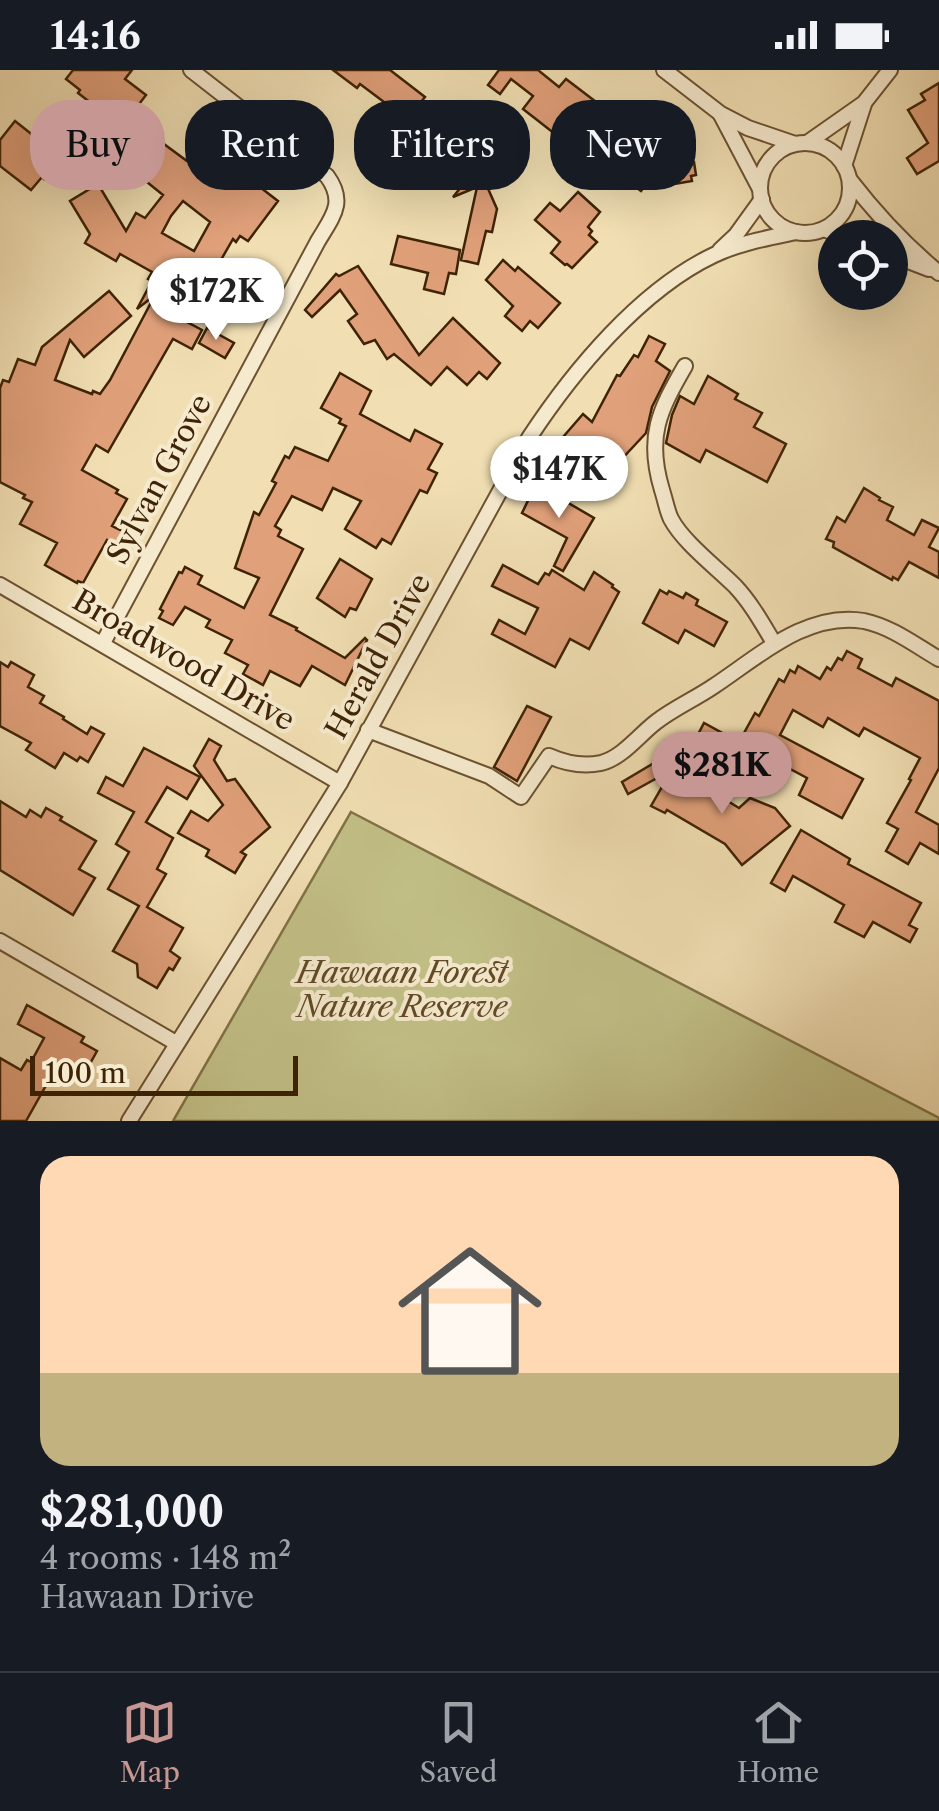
<!DOCTYPE html>
<html lang="en">
<head>
<meta charset="utf-8">
<style>
	body { margin:0; font-family:"Libre Caslon Text",serif; background:#20242c; color:#f1f3f6; height:100vh; display:flex; flex-direction:column; font-size:38px; white-space:nowrap }
	* { box-sizing:border-box; margin:0 }
	p { font-size:32px; color:#9ea1a6 }
	.icon { flex:none; width:55px; height:55px; fill:none; stroke:currentColor; stroke-width:2; stroke-linecap:round; stroke-linejoin:round }
	.map { position:relative; height:1051px; overflow:hidden }
	.side { display:flex; flex-direction:column; background:#171b24; flex:1 }
	.side>* { flex:none }
	.guide { position:absolute; left:30px; top:30px; width:880px; height:90px; display:flex; gap:20px }
	.buttons { position:absolute; left:818px; top:150px; display:grid; gap:20px }
	.buttons a { display:grid; place-items:center; width:90px; height:90px; border-radius:50%; background:#171b24; box-shadow:0 10px 40px #0002; font-size:50px }
	.scale { position:absolute; left:30px; bottom:25px; width:268px; box-sizing:border-box; padding-left:10px; border:5px solid #3f2306; border-top:0; font-size:28px; line-height:35px; white-space:nowrap; color:#3f2306; -webkit-text-stroke:8px #f6eace; paint-order:stroke }
	.price { position:absolute; translate:-50% -85px; padding:0 22px; border-radius:35px; background:#fff; color:#222; font-size:32px; line-height:65px; filter:drop-shadow(0 2px 5px #0008) }
	.price::after { content:''; position:absolute; left:50%; top:60px; width:30px; height:22px; margin-left:-15px; background:inherit; clip-path:polygon(0 0,100% 0,50% 100%) }
	.price.active { background:#c59692; color:#111 }
	ul { padding:0; list-style:none }
	li { display:grid; align-content:center; gap:20px; height:530px; padding:0 40px }
	li span { display:grid; place-items:center; height:310px; border-radius:30px; color:#555 }
	li>.icon { margin-inline-start:auto }
	span .icon { width:180px; height:180px; fill:#fffc; stroke-width:1 }
	li b { font-size:42px }
	.chip { padding:0 35px; border-radius:40px; background:#171b24; box-shadow:0 10px 40px #0002; font-size:35px; line-height:90px }
	.chip.active { background:#c59692; color:#111 }
	.status { display:flex; justify-content:space-between; align-items:center; height:70px; padding:0 50px; background:#171b24; direction:ltr }
	.status svg { height:28px; fill:currentColor }
	.menu { display:flex; justify-content:space-around; align-items:center; height:140px; border-top:2px solid #363941; background:#171b24; font-size:28px; color:#9ea1a6 }
	.menu a { display:grid; justify-items:center; gap:5px }
	.menu .active { color:#c59692 }
	.map>svg:first-child { display:block }
</style>
</head>
<body>
<div class="status"><b>14:16</b><svg viewBox="0 0 49 12"><path d="M0 12V9h3v3zM5 12V6h3v6zM10 12V3h3v9zM15 12V0h3v12zM26 1h20v11H26zM47 4h2v5h-2z"/></svg></div>
<div class="map">
<svg width="939" height="1051" viewBox="0 0 939 1051">
	<rect width="100%" height="100%" fill="#f1dfb3"/>
	<filter id="stains"><feTurbulence type="fractalNoise" baseFrequency=".002" numOctaves="4"/><feColorMatrix values="0 0 0 0 .2 0 0 0 0 .09 0 0 0 0 .02 0 0 0 .5 -.17"/></filter>
	<radialGradient id="worn" r=".72"><stop offset=".6" stop-color="#630" stop-opacity="0"/><stop offset="1" stop-color="#630" stop-opacity=".3"/></radialGradient>
	<path fill="#c2c087" stroke="#807246" stroke-width="2.5" d="M351,742L939,1048V1051H173Z"/>
	<g fill="#e0a07a" stroke="#3f2306" stroke-width="2.5" fill-rule="evenodd">
		<path d="M73,0H132L125,9L146,25L127,50L106,33L100,40L78,23L80,20L66,9Z"/>
		<path d="M333,0H390L425,27L421,32L446,51L433,69L405,48L398,58L384,48L392,38L360,14L357,18Z"/>
		<path d="M499,0H538L559,17L566,9L663,83L660,66L684,85L688,93L694,92L696,105L691,106L692,111L668,115L664,90L641,121L618,104L624,96L585,66L581,72L561,56L555,64L523,39L533,26L511,9L500,24L488,15Z"/>
		<path d="M939,13V91L917,104L907,88L928,73L908,40L925,30L921,24Z"/>
		<path d="M15,51L54,82L61,73L81,88L61,112L49,102L44,109L42,107L31,120L0,96V70Z"/>
		<path d="M141,57L187,91L214,62L228,74L217,88L242,107L248,100L260,109L256,114L278,131L248,171L240,166L236,172L233,169L214,202L225,208L214,228L188,214L172,244L202,260L192,279L173,269L108,382L96,375L82,400L118,420L116,423L127,429L112,456L124,462L116,475L107,470L83,513L78,511L77,513L45,495L57,473L20,454L32,432L23,428L25,425L0,412V318L3,310L9,312L18,289L35,295L42,277L109,221L131,246L84,287L70,270L55,310L92,324L93,321L100,324L110,310L155,225L137,239L152,211L148,209L152,202L120,184L116,191L85,173L90,164L70,131L98,114L126,161L136,143L145,148L163,125L116,87ZM183,131L210,152L194,181L162,163L171,146Z"/>
		<path d="M478,96L497,139L492,162L486,161L478,194L461,190L477,117L453,127Z"/>
		<path d="M578,122L600,142L588,157L592,161L589,165L597,172L572,198L567,194L565,195L551,183L560,172L535,150L550,133L560,141Z"/>
		<path d="M398,166L460,180L456,204L449,203L444,224L424,219L428,203L391,194Z"/>
		<path d="M503,190L515,201L518,197L560,233L538,258L530,251L522,261L505,246L513,236L486,210Z"/>
		<path d="M358,196L419,285L453,248L500,293L487,309L479,302L467,315L447,297L431,315L394,284L387,289L375,270L364,274L348,251L357,244L340,220L312,247L305,240L336,204L339,206Z"/>
		<path d="M207,258L234,273L225,288L199,273Z"/>
		<path d="M649,266L665,274L656,291L670,301L652,337L646,363L604,408L582,390L580,393L569,387L570,373L563,367L583,344L592,352L617,305L620,306L634,285L638,287Z"/>
		<path d="M340,303L371,321L360,344L410,371L415,360L442,374L428,399L437,403L427,423L420,420L391,474L382,469L376,478L345,459L361,431L333,418L322,440L292,426L275,456L281,460L278,466L303,479L270,545L297,558L296,560L345,588L365,568L367,570L345,615L312,596L300,616L270,601L263,615L243,604L248,595L225,583L232,570L206,557L210,550L185,537L173,555L159,548L163,541L160,539L179,502L182,503L185,497L202,506L198,514L244,538L259,508L235,498L254,442L259,445L276,413L272,411L285,386L289,388L295,377L328,391L346,356L339,353L341,349L321,338Z"/>
		<path d="M708,306L738,324L735,329L762,343L754,357L786,374L767,412L706,380L700,392L666,373L672,345L680,326L694,334Z"/>
		<path d="M536,414L594,448L563,501L554,496L567,468L522,443Z"/>
		<path d="M864,418L880,428L879,430L893,437L887,450L914,465L922,450L939,458L929,477L939,482V508L909,492L898,510L893,507L892,510L833,477L834,472L826,469L837,447L845,452Z"/>
		<path d="M340,489L372,509L356,540L350,538L345,547L317,528Z"/>
		<path d="M503,495L538,514L545,503L549,505L552,500L584,520L594,502L613,515L612,517L619,522L589,579L570,569L555,597L492,564L499,550L525,564L538,538L492,516Z"/>
		<path d="M660,520L667,524L669,521L683,528L686,523L698,530L696,535L727,552L714,576L685,560L678,573L643,553Z"/>
		<path d="M847,581L862,589L858,598L892,616L896,608L939,631V698L916,742L939,755V784L920,773L908,794L886,781L898,759L887,753L911,710L909,709L920,688L864,658L859,666L828,648L823,657L793,640L780,665L863,709L842,748L799,725L807,708L766,686L758,703L739,693L750,707L692,676L704,653L739,672L755,643L759,646L779,609L784,612L790,600L795,603L798,596L820,609L827,597L831,600L838,588L842,590Z"/>
		<path d="M0,592L8,597L11,592L34,605L28,617L44,626L40,633L64,647L63,649L87,664L91,657L104,664L88,692L80,687L77,691L64,683L55,698L26,680L31,673L0,656Z"/>
		<path d="M527,636L551,647L517,711L494,697Z"/>
		<path d="M209,669L221,676L214,690L227,711L235,709L270,757L241,782L246,785L235,803L206,786L209,780L178,763L191,741L208,751L223,735L194,696Z"/>
		<path d="M144,678L200,707L187,729L167,717L146,752L173,768L157,799L166,804L147,837L183,858L170,881L180,888L173,900L169,898L157,918L138,907L137,894L113,881L139,836L108,819L129,782L116,774L134,742L98,723L106,707L123,716Z"/>
		<path d="M654,693L668,702L628,724L622,712Z"/>
		<path d="M670,703L689,714L692,709L739,738L750,728L775,738L790,756L742,795L725,774L667,740L665,743L651,736Z"/>
		<path d="M0,731L26,747L30,740L41,747L46,738L62,747L60,750L96,771L79,799L95,808L73,845L0,800Z"/>
		<path d="M801,760L850,789L848,794L921,833L909,855L917,859L910,872L873,852L864,867L835,852L844,835L793,806L785,821L771,813Z"/>
		<path d="M27,935L84,967L81,972L97,981L81,1010L57,996L26,1051H0V988L21,1000L27,990L31,992L44,968L18,954Z"/>
	</g>
	<g fill="none" stroke-linecap="round" stroke-linejoin="round">
		<g stroke="#6c5231" stroke-width="18">
			<g id="street">
				<path d="M664,0L721,44L748,58L795,74"/>
				<path d="M721,45L760,119"/>
				<path d="M807,73L864,33L890,0"/>
				<circle cx="805" cy="118" r="45"/>
				<path d="M844,96L864,34"/>
				<path d="M850,110C877,145 905,175 939,203"/>
				<path d="M824,159L846,168"/>
				<path d="M720,180L736,165L762,129"/>
				<path d="M890,184L929,199"/>
				<path d="M685,296C659,341 646,367 662,420C665,429 667,441 671,449C683,472 717,498 735,516C751,533 762,553 774,573"/>
				<path d="M0,515L340,713"/>
				<path d="M103,573L318,171C333,146 346,132 327,106L191,0"/>
				<path d="M368,660L489,706L521,727L549,686C565,693 583,697 601,693C622,688 639,665 656,652C674,638 695,629 714,616C758,587 807,541 864,551C892,557 915,575 939,589"/>
				<path d="M0,871L176,973"/>
				<path d="M129,1051L340,713L529,368C573,301 640,220 714,185C739,173 768,168 796,162"/>
			</g>
		</g>
		<use href="#street" stroke="#f6eace" stroke-width="14"/>
	</g>
	<g text-anchor="middle" dominant-baseline="central" stroke-width="8" stroke-linejoin="round" paint-order="stroke">
		<g font-size="30" fill="#3f2306" stroke="#f6eace">
			<text transform="translate(159 409) rotate(-62)">Sylvan Grove</text>
			<text transform="translate(378 586) rotate(-61)">Herald Drive</text>
			<text transform="translate(184 590) rotate(30)">Broadwood Drive</text>
		</g>
		<g font-size="30" font-style="italic" fill="#604a26" stroke="#f6eace">
			<text x="402" y="902">Hawaan Forest<tspan x="402" dy="34">Nature Reserve</tspan></text>
		</g>
	</g>
	<rect width="100%" height="100%" filter="url(#stains)"/>
	<rect width="100%" height="100%" fill="url(#worn)"/>
</svg>
<div class="buttons">
<a><svg class="icon" aria-label="locate" viewBox="0 0 24 24"><circle cx="12" cy="12" r="6"/><path d="M12 2v4M12 18v4M2 12h4M18 12h4"/></svg></a>
</div>
<div class="scale">100 m</div>
<b class="price" style="left:216px;top:273px">$172K</b>
<b class="price" style="left:559px;top:451px">$147K</b>
<b class="price active" style="left:722px;top:747px">$281K</b>
<div class="guide">
<a class="chip active">Buy</a>
<a class="chip">Rent</a>
<a class="chip">Filters</a>
<a class="chip">New</a>
</div>
</div>
<section class="side">
<ul>
<li><span style="background:linear-gradient(#ffd9b3 70%,#c2b280 0)"><svg class="icon" aria-label="home" viewBox="0 0 24 24"><path d="M3 11l9-7 9 7M6 9v11h12V9"/></svg></span><div><b>$281,000</b><p>4 rooms · 148 m²</p><p>Hawaan Drive</p></div></li>
</ul>
</section>
<nav class="menu">
<a class="active"><svg class="icon" aria-label="map" viewBox="0 0 24 24"><path d="M3 6l6-2 6 2 6-2v14l-6 2-6-2-6 2zM9 4v14M15 6v14"/></svg>Map</a>
<a><svg class="icon" aria-label="saved" viewBox="0 0 24 24"><path d="M7 4h10v16l-5-4-5 4z"/></svg>Saved</a>
<a><svg class="icon" aria-label="home" viewBox="0 0 24 24"><path d="M3 11l9-7 9 7M6 9v11h12V9"/></svg>Home</a>
</nav>
</body>
</html>
